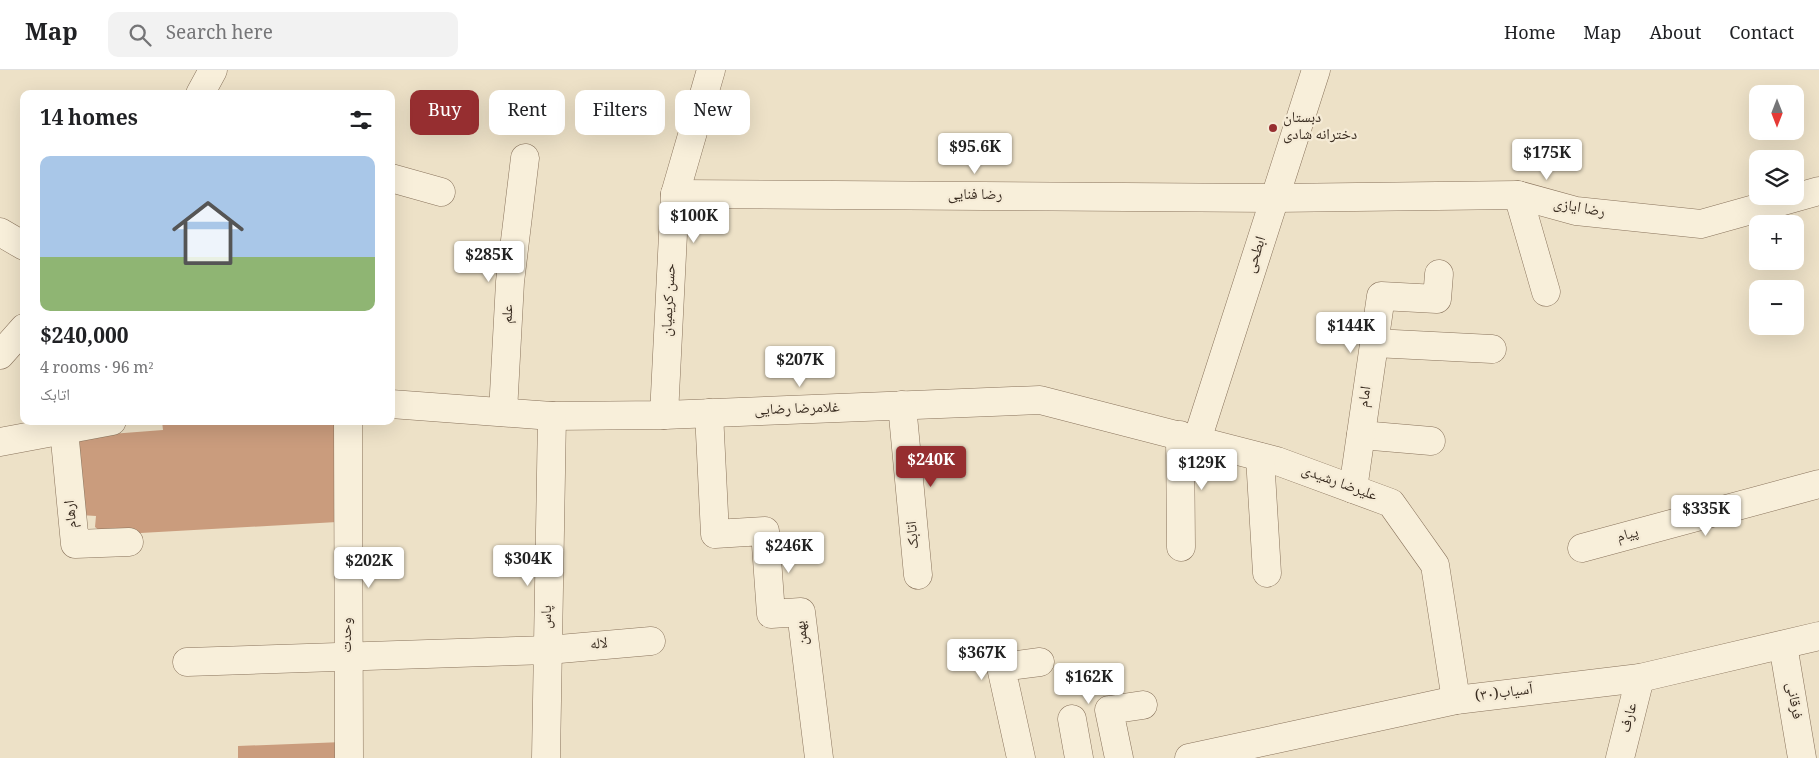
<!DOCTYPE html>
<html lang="en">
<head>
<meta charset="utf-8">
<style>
	body { margin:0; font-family:Georgia,"Noto Naskh Arabic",serif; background:#f2f2f2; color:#202124; height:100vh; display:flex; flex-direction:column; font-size:19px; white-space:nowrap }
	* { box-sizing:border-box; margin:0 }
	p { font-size:16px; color:#757577 }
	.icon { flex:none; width:28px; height:28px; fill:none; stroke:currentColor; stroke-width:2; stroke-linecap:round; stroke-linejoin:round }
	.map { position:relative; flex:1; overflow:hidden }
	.sheet { position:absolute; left:20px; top:20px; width:375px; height:335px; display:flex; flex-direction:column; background:#fff; border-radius:10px; box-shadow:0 5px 20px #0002 }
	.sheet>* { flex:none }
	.hud { position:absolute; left:410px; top:20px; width:475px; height:45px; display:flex; gap:10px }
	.needle { width:32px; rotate:180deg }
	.buttons { position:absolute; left:1749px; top:15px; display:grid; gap:10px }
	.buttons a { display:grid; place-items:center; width:55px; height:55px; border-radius:10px; background:#fff; box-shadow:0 5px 20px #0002; font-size:25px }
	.price { position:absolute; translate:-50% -42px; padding:0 11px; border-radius:5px; background:#fff; color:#222; font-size:16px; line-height:32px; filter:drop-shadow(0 1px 2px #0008) }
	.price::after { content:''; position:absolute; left:50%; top:30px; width:15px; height:11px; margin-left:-8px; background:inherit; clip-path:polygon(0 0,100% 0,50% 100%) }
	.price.selected { background:#962e30; color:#fff }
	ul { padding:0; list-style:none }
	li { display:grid; align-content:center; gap:10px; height:265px; padding:0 20px }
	li span { display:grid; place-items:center; height:155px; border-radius:10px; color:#555 }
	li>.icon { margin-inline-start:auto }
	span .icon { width:90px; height:90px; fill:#fffc; stroke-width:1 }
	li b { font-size:21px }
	h2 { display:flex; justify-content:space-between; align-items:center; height:60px; padding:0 20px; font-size:21px }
	.tag { padding:0 18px; border-radius:10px; background:#fff; box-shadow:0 5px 20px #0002; font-size:18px; line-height:45px }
	.tag.selected { background:#962e30; color:#fff }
	header { display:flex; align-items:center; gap:30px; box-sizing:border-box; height:70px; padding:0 25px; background:#fff; border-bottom:1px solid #e0e0e0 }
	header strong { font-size:24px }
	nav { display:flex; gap:28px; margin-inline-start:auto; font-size:18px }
	.search { width:350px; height:45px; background:#f2f2f2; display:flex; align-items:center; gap:12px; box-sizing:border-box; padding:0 18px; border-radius:10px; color:#757577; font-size:19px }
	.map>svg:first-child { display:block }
</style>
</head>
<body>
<header>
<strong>Map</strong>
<div class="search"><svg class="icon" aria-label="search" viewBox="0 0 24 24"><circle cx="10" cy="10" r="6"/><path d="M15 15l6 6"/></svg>Search here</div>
<nav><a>Home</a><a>Map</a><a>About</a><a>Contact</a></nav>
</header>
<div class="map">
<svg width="1819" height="688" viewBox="0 0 1819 688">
	<rect width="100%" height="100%" fill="#ede1c7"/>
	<g fill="#ca9c7d">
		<path d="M162,351H336L337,452L105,465L95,457L96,446L80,445L72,367L163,360Z"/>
		<path d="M343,672L344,688H238V676Z"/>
	</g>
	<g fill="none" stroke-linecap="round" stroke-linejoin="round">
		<g stroke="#89735c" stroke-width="29">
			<g id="minor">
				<path d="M200,24L213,0"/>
				<path d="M391,108L441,122"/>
				<path d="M675,124L1275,128L1518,125L1576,141L1701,154L1819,121"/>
				<path d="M1518,125L1546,222"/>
				<path d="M0,162L24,176"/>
				<path d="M1374,273L1492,279"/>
				<path d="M0,285L24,258"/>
				<path d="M391,334L552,346L664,345L1040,330L1277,391L1391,433L1435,495L1456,630"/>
				<path d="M902,335L918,505"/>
				<path d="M503,342L510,212L525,88"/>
				<path d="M709,343L715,464L765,461L771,544L801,542L819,688"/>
				<path d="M664,345L675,124L711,0"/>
				<path d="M348,351L349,688"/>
				<path d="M64,360L75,474L129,472"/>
				<path d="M1180,365L1181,477"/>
				<path d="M1361,365L1431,371"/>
				<path d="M1197,370L1316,0"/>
				<path d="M0,372L112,351"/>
				<path d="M1260,387L1267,503"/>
				<path d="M1353,419L1381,226L1437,229L1439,204"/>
				<path d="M1582,478L1819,414"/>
				<path d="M1783,575L1802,688"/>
				<path d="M187,592L548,580L651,571"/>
				<path d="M1072,649L1079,688"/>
				<path d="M546,688L552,346"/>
				<path d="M1021,688L1001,597L1040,592"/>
				<path d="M1119,688L1109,640L1143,635"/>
				<path d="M1189,688L1456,630L1640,608L1819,566"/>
				<path d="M1620,688L1640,608"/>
			</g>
		</g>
		<use href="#minor" stroke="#f8efda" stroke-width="28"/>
	</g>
	<circle fill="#962e30" stroke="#f5ebd6" stroke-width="2" cx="1273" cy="58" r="5"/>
	<g text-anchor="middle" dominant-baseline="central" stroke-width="4.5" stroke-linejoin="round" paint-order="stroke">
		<g font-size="15" fill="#392c20" stroke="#f5ebd6" text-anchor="start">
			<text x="1283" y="49">دبستان<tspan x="1283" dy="17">دخترانه شادی</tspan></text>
		</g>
		<g font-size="15" fill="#392c20" stroke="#f5ebd6">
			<text x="975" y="126">رضا فنایی</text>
			<text transform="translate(1579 139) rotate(10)">رضا ایازی</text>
			<text transform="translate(1257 185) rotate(-72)">ابطحی</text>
			<text transform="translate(670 230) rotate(-87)">حسن کریمیان</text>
			<text transform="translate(509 244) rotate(-87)">علم</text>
			<text transform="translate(1366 327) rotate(-82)">امام</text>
			<text transform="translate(797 340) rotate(-2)">غلامرضا رضایی</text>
			<text transform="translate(1339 414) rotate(20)">علیرضا رشیدی</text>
			<text transform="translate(72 444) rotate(-96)">ارهام</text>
			<text transform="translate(914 465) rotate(-95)">اتابک</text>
			<text transform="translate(1628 466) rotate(-15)">پیام</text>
			<text transform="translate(548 547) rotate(-89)">پاس</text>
			<text transform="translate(803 563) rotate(-97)">بهمن</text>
			<text transform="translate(348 565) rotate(-90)">وحدت</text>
			<text transform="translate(599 575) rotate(-5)">لاله</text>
			<text transform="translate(1504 624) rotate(-7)">آسیاب(۳۰)</text>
			<text transform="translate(1793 631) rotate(80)">فرقانی</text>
			<text transform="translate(1630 648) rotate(-76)">عارف</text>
		</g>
	</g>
</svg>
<div class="buttons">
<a><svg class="needle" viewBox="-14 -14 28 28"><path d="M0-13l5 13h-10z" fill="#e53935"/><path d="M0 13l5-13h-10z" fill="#757577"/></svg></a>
<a><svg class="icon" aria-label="layers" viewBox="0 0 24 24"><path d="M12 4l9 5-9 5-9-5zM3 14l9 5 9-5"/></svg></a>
<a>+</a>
<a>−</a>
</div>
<b class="price" style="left:975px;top:105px">$95.6K</b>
<b class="price" style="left:1547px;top:111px">$175K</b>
<b class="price" style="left:694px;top:174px">$100K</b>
<b class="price" style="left:489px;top:213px">$285K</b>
<b class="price" style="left:1351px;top:284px">$144K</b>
<b class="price" style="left:800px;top:318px">$207K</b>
<b class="price selected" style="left:931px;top:418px">$240K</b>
<b class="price" style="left:1202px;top:421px">$129K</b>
<b class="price" style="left:1706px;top:467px">$335K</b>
<b class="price" style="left:789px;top:504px">$246K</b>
<b class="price" style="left:528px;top:517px">$304K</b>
<b class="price" style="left:369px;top:519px">$202K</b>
<b class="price" style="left:982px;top:611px">$367K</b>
<b class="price" style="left:1089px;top:635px">$162K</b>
<div class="hud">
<a class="tag selected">Buy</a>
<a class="tag">Rent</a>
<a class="tag">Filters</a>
<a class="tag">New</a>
</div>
<section class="sheet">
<h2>14 homes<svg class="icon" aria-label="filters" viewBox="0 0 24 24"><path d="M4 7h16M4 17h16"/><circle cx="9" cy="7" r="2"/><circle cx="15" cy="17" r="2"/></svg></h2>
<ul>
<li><span style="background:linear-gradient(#a9c7e8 65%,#8fb573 0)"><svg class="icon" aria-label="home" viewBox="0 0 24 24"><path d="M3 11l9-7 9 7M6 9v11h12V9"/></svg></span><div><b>$240,000</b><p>4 rooms · 96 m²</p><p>اتابک</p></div></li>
</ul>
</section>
</div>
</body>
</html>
